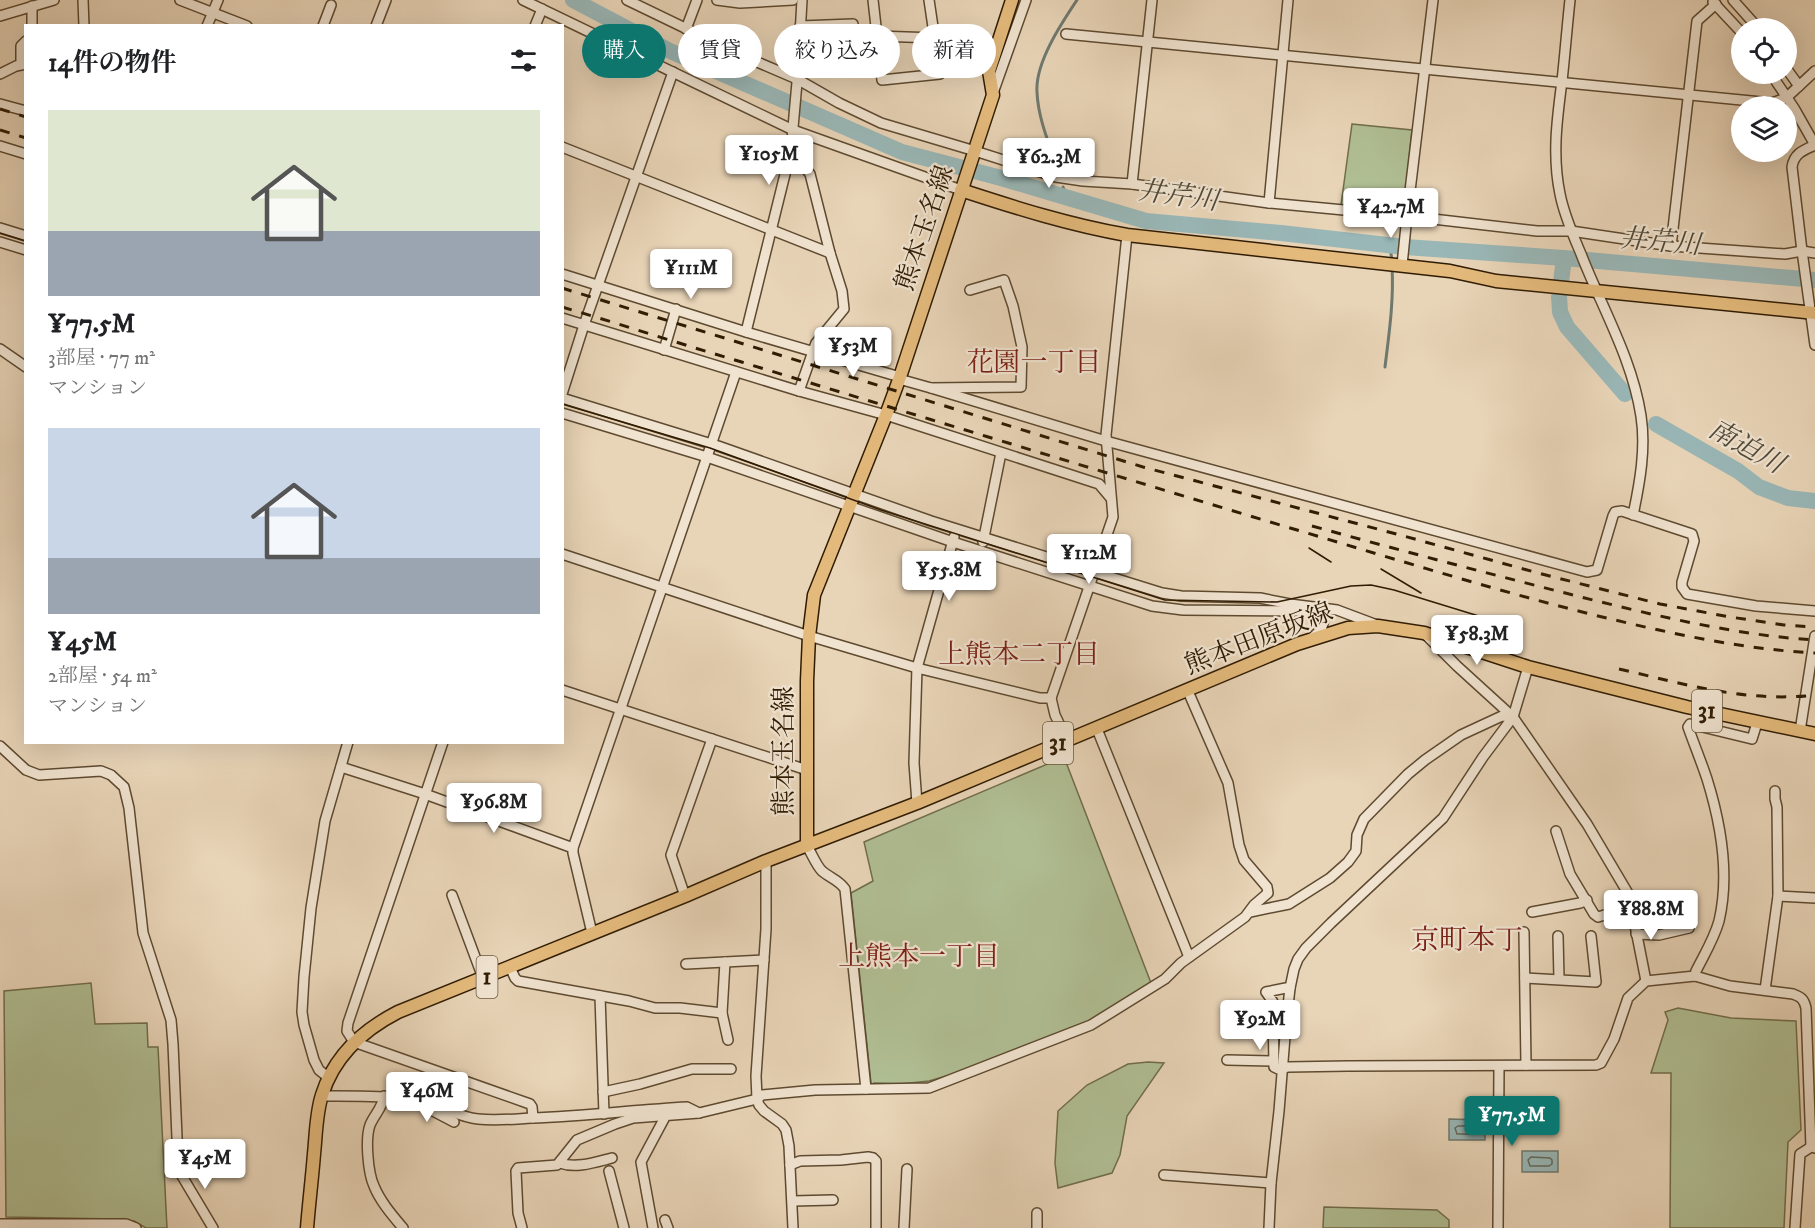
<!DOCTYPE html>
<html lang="ja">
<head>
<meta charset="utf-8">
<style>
	body { margin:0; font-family:"IM FELL DW Pica","Noto Serif JP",serif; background:#f6f6f6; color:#202124; height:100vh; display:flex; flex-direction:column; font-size:22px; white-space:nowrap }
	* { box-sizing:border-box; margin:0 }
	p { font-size:20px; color:#757577 }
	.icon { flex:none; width:33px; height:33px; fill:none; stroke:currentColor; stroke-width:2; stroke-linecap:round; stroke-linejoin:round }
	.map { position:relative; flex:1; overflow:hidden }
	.side { position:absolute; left:24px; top:24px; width:540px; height:720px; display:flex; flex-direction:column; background:#fff; border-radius:0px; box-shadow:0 6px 24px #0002 }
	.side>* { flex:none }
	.banner { position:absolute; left:582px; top:24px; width:570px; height:54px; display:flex; gap:12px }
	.fabs { position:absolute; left:1731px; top:18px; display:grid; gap:12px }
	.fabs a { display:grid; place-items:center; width:66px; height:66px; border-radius:50%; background:#fff; box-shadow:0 6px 24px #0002; font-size:30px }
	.price { position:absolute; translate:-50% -51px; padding:0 14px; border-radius:6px; background:#fff; color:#222; font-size:20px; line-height:39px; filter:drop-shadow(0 2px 3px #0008) }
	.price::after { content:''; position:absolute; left:50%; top:36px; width:18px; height:14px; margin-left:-9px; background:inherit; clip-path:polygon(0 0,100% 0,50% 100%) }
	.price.selected { background:#0f766e; color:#fff }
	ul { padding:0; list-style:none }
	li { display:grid; align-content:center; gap:12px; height:318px; padding:0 24px }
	li span { display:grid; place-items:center; height:186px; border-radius:0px; color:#555 }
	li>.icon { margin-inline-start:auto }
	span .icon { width:108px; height:108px; fill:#fffc; stroke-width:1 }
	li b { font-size:26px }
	h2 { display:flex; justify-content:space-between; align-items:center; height:72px; padding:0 24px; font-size:26px }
	.chip { padding:0 21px; border-radius:27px; background:#fff; box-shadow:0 6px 24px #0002; font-size:21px; line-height:54px }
	.chip.selected { background:#0f766e; color:#fff }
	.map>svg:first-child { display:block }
</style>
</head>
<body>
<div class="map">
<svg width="1815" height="1228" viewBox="0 0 1815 1228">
	<rect width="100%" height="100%" fill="#e8d4b7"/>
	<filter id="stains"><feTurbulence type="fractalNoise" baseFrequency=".00333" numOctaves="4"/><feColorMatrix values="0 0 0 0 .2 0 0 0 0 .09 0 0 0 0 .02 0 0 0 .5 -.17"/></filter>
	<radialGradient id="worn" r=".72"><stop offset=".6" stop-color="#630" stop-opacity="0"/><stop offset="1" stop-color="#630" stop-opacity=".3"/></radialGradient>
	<g fill="#b0be93" stroke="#706d4b" stroke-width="1.5">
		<path d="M1352,124L1412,130L1404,210L1341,205Z"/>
		<path d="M1064,757L1151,983L1087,1022L960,1072L929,1081L901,1084L874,1083V1086L871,1083L851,893L873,881L864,842Z"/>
		<path d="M91,983L95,1024L147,1023L148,1047H158L167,1228H146L134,1221L115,1219L6,1217L4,991Z"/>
		<path d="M1678,1008L1731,1018L1796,1021L1801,1130L1788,1142L1784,1228H1670L1671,1073H1651L1668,1020L1665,1012Z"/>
		<path d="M1148,1062L1164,1063L1127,1116L1120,1155L1112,1173L1058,1188L1055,1163L1058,1111L1087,1085L1128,1064Z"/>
		<path d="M1324,1207L1437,1210L1449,1220V1228H1323Z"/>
	</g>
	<g fill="#99b7b7" stroke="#6f796f" stroke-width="1.5">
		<path d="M1449,1119L1485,1120V1140H1449Z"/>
		<rect x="1522" y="1151" width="36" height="21"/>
	</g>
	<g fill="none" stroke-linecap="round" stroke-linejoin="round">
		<g stroke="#646a5d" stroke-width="1.5">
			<path d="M1458,1126H1477L1479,1128V1132L1476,1134H1457L1455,1128Z"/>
			<path d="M1531,1157L1550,1158L1552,1160V1164L1549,1166H1530L1528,1160Z"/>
		</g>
		<g stroke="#6f796f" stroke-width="3">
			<path d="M1059,172C1050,146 1038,119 1037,92C1035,63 1061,24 1077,0"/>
			<path d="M1063,187L1068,198"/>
			<path d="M1390,246L1392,261"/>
			<path d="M1385,367C1389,334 1394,300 1392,267"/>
		</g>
		<g stroke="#99b7b7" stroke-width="16">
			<path d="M573,0L670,51L902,152L1001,178L1146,221L1281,233L1405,247L1564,258L1815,280"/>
			<path d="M1561,282L1564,258"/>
			<path d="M1559,296L1560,312L1567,327L1625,394"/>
			<path d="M1656,424L1738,471L1759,487L1788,498L1815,501"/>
		</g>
		<g stroke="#5e4a30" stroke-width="12">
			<g id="minor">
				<path d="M83,0L84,26"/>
				<path d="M180,0L247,26"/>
				<path d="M523,0L793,130L961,190"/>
				<path d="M627,0L743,56L797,79L839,103L881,123L975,151L1056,177L1083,181L1132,184L1269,203L1407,216L1537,231H1571L1671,246L1785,254L1802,251L1815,253"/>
				<path d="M717,0L740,3L793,0"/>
				<path d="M873,0L882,80L940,74L929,0"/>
				<path d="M1570,0C1567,27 1565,54 1562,81C1557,119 1552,156 1560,194C1564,215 1573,235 1581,254C1602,308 1632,358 1641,416C1646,448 1640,482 1633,515"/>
				<path d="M1733,0L1758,28"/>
				<path d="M1713,2L1742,33"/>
				<path d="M32,6V26"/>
				<path d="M0,16L54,0"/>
				<path d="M207,26L218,0"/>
				<path d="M323,26L331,5"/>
				<path d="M376,26L386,0"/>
				<path d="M535,26L542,9"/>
				<path d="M800,26L853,24"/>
				<path d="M686,29L697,0"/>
				<path d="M1066,34L1772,103L1786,98L1815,71"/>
				<path d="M877,36L935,38"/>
				<path d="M938,55L993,58"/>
				<path d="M21,64V46L26,41"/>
				<path d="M1786,68L1799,86"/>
				<path d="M798,71L881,68"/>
				<path d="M0,74L16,66L26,64"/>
				<path d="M1771,74L1794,108L1815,145"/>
				<path d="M993,93L1026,0"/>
				<path d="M0,104L26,111"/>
				<path d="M1815,145C1804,150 1794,153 1792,167L1802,251L1815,345"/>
				<path d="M0,146L26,154"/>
				<path d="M562,147L830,253"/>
				<path d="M791,150L810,174L830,253L842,291L844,309L816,343L799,391"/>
				<path d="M1132,184L1152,0"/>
				<path d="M1269,203L1288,0"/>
				<path d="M0,228L26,236"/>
				<path d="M0,242L26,250"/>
				<path d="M1671,246L1697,21L1716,4"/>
				<path d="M1402,265L1407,216L1433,0"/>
				<path d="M562,274L746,332L900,377"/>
				<path d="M562,318L799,391L886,415L1099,484L1110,497"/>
				<path d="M746,332L791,150L798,71L802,0"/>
				<path d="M0,349L26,367"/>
				<path d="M664,350L676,309"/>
				<path d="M899,379L931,388L1021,387L1022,347L1013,306L1004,280L970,290"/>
				<path d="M931,388L1106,441L1587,572L1597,570L1613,516L1615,512L1622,511L1692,534L1694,541L1682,582V587L1687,594L1756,606L1815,611"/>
				<path d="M562,394L584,325L673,72"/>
				<path d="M562,398L718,446L931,521L1162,593L1181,596L1260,598L1290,604L1337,610L1377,625"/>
				<path d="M562,413L707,457L953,542L1152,606L1183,610L1308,611"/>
				<path d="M983,542L1001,453"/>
				<path d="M562,554L809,636L917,668L1040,698H1051L1055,715L1067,740"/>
				<path d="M1312,611L1320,614C1328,623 1320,631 1313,637"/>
				<path d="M1426,635L1457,666L1513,717L1587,824L1629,895L1646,981"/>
				<path d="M562,690L807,770"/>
				<path d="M1051,698L1113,517L1106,435L1127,235"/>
				<path d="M1097,729L1189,957"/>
				<path d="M1800,731L1815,636"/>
				<path d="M443,742L348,1023L347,1031L354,1042L530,1104L532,1107L533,1118"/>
				<path d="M0,746L26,770L39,775L101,771L111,775L124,787L129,808L143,933L171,1020L173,1044L178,1161L182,1176L213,1228"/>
				<path d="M341,767L425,794L573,848"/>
				<path d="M917,803L914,763L917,668L954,537"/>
				<path d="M1556,831L1570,874L1594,914L1598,917L1631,907"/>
				<path d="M807,846C812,854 816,865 822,871C830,878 839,880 845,889L866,1089"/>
				<path d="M766,861V929L756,1076L757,1099L759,1105L764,1111L782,1124L786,1130L789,1146L793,1228"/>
				<path d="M452,895L483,978"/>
				<path d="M685,896L671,855L712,739"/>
				<path d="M1778,896L1815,898"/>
				<path d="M1250,912L1289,904L1330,878L1348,862L1356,851L1357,835L1364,819L1408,774L1425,760L1461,735L1502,716L1513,717"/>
				<path d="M1532,912L1580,903L1587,900"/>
				<path d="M1524,932L1526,1065"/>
				<path d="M592,933L573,853V848L736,372"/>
				<path d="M1636,934L1659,935L1689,928"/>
				<path d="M1558,936L1559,979"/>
				<path d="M725,962L722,1013L728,1040"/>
				<path d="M686,964L764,960"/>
				<path d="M510,967L515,978L518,981L629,1001L655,1008H680L722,1013"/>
				<path d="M1695,976L1696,971C1704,955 1714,939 1719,921C1730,874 1721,824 1707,779C1701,761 1694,744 1688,727L1690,724L1752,739L1757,723"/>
				<path d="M1525,978L1596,982L1591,936"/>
				<path d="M1290,988H1286L1266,992L1273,1002V1007L1274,1067L1278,1069L1288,1067L1348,1066L1596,1065L1601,1063L1614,1039L1628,998L1646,981L1695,976L1730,986L1793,994C1801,997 1804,999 1806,1008L1811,1147"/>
				<path d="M1765,990L1778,896L1777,807L1775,799V791"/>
				<path d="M600,996L604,1114"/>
				<path d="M1227,1060L1274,1061"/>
				<path d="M329,1078L319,1070L314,1060L304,1025L302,1012L304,977L311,908L325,821L348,742"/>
				<path d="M603,1092L640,1084L692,1069H731"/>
				<path d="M321,1096C356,1096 391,1095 425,1103C444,1107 459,1117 478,1119C496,1121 514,1119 532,1118C584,1116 635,1110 687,1107L699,1113L757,1099L762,1095L815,1090L929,1088L1091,1025L1165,979L1181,963L1245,917L1254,905L1268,893L1267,887L1244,860L1239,845L1228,783L1187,689"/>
				<path d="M384,1096C383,1107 374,1115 370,1125C365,1139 368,1173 374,1186C380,1201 392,1215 403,1228"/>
				<path d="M433,1111L454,1122"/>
				<path d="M560,1163C576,1169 596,1162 612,1158"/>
				<path d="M790,1165L800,1161L841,1160L868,1157L873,1158L876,1161V1228"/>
				<path d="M609,1171L624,1228"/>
				<path d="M1164,1175L1271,1183"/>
				<path d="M793,1201L833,1200"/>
				<path d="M665,1220L668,1228"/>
				<path d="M0,1224H126L136,1228"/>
				<path d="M522,1228L518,1213L516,1171L518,1168L557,1165L577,1140L615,1124L633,1118L699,1113"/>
				<path d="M653,1228L641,1162L664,1119V1115"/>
				<path d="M904,1228L907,1169"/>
				<path d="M1037,1228V1213"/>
				<path d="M1269,1228L1271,1183L1279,1111L1286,1024L1290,988L1294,969L1298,959L1306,948L1331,923L1443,818L1483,757L1513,717L1528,667"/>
				<path d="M1498,1228L1499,1066"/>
				<path d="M1795,1228L1800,1154L1811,1147L1815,1148"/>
			</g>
		</g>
		<g stroke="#301c03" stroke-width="15">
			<g id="major">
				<path d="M961,190C1016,208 1070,225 1127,235L1450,271L1496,281L1815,313"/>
				<path d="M807,846V681L809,636L814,595L886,415L900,377L993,95L989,71L1012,0"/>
				<path d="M307,1228C309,1203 312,1179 314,1154C316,1135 316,1113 322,1095C334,1056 363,1030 398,1012L685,896L766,861L917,803L1297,644L1348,628L1378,626L1424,633L1528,667L1687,707L1815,734"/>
			</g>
		</g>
		<use href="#minor" stroke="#f0e3d0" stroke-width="9"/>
		<use href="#major" stroke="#e4ba7c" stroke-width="12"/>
		<g stroke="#301c03" stroke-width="1.5">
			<path d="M0,233L26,241"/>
			<path d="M562,404L710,448L881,510L1165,600L1277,602L1351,586L1371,585L1394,590L1495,621"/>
			<path d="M1309,548L1331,562"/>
			<path d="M1381,569L1421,593"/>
		</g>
		<g stroke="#301c03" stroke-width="3" stroke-dasharray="10 10" stroke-linecap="butt">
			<path d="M0,109L26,117"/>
			<path d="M0,130L26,138"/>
			<path d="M562,288L1143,467L1400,535L1538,573L1660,604L1730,617L1784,625L1815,627"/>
			<path d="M562,307C617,323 671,341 725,357C919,416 1113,475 1307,533C1401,561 1495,590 1590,614C1664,632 1739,649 1815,653"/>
			<path d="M1312,526C1399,550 1486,573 1573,595C1653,615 1733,635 1815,640"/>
			<path d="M1619,669C1685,684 1746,703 1815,695"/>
		</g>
	</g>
	<g text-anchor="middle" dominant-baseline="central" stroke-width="4.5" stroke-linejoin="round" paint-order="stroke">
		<g fill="#f0e3d0" stroke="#6a5840" stroke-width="1.5">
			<rect x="1692" y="690" width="30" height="42" rx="4.5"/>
			<rect x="1043" y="722" width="30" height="42" rx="4.5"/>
			<rect x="476.5" y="956" width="21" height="42" rx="4.5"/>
		</g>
		<g font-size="24" font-weight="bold" fill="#301c03">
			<text x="1707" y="711">31</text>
			<text x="1058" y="743">31</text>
			<text x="487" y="977">1</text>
		</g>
		<g font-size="26" fill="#301c03" stroke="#f0e3d0">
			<text transform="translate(925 228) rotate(-71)">熊本玉名線</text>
			<text transform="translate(1259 639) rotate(-21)">熊本田原坂線</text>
			<text transform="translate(784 751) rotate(-90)">熊本玉名線</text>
		</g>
		<g font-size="27" font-style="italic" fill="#504a39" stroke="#f0e3d0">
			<text transform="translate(1178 196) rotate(8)">井芹川</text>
			<text transform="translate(1660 242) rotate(5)">井芹川</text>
			<text transform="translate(1746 447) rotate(29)">南迫川</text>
		</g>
		<g font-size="27" fill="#7a1f14" stroke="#f0e3d0">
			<text x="1034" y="363">花園一丁目</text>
			<text x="1019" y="655">上熊本二丁目</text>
			<text x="919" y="957">上熊本一丁目</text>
		</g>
		<g font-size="28" fill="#7a1f14" stroke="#f0e3d0">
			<text x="1467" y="940">京町本丁</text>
		</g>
	</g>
	<rect width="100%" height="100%" filter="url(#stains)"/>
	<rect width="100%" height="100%" fill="url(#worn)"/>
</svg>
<div class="fabs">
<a><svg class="icon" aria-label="locate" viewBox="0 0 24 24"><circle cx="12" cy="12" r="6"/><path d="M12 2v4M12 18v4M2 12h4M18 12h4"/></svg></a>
<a><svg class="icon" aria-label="layers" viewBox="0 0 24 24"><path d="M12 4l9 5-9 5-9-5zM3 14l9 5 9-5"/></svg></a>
</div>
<b class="price" style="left:769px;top:186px">¥105M</b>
<b class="price" style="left:1049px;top:189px">¥62.3M</b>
<b class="price" style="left:1391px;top:239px">¥42.7M</b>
<b class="price" style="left:691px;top:300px">¥111M</b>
<b class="price" style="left:853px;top:378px">¥53M</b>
<b class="price" style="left:1089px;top:585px">¥112M</b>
<b class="price" style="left:949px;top:602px">¥55.8M</b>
<b class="price" style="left:1477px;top:666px">¥58.3M</b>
<b class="price" style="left:494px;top:834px">¥96.8M</b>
<b class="price" style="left:1651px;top:941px">¥88.8M</b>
<b class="price" style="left:1260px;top:1051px">¥92M</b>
<b class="price" style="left:427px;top:1123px">¥46M</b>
<b class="price selected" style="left:1512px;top:1147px">¥77.5M</b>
<b class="price" style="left:205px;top:1190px">¥45M</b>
<div class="banner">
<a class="chip selected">購入</a>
<a class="chip">賃貸</a>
<a class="chip">絞り込み</a>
<a class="chip">新着</a>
</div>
<section class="side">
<h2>14件の物件<svg class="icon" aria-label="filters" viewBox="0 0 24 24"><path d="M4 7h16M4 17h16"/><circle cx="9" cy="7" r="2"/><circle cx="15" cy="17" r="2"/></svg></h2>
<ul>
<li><span style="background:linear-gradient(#dfe7d0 65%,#9aa5b1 0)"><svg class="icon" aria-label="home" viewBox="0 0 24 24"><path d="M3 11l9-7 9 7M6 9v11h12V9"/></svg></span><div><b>¥77.5M</b><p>3部屋 · 77 m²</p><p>マンション</p></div></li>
<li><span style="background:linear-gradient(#c9d6e8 70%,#9aa5b1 0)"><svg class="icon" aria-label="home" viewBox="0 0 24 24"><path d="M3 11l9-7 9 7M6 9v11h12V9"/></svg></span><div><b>¥45M</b><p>2部屋 · 54 m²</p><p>マンション</p></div></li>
</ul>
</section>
</div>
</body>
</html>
